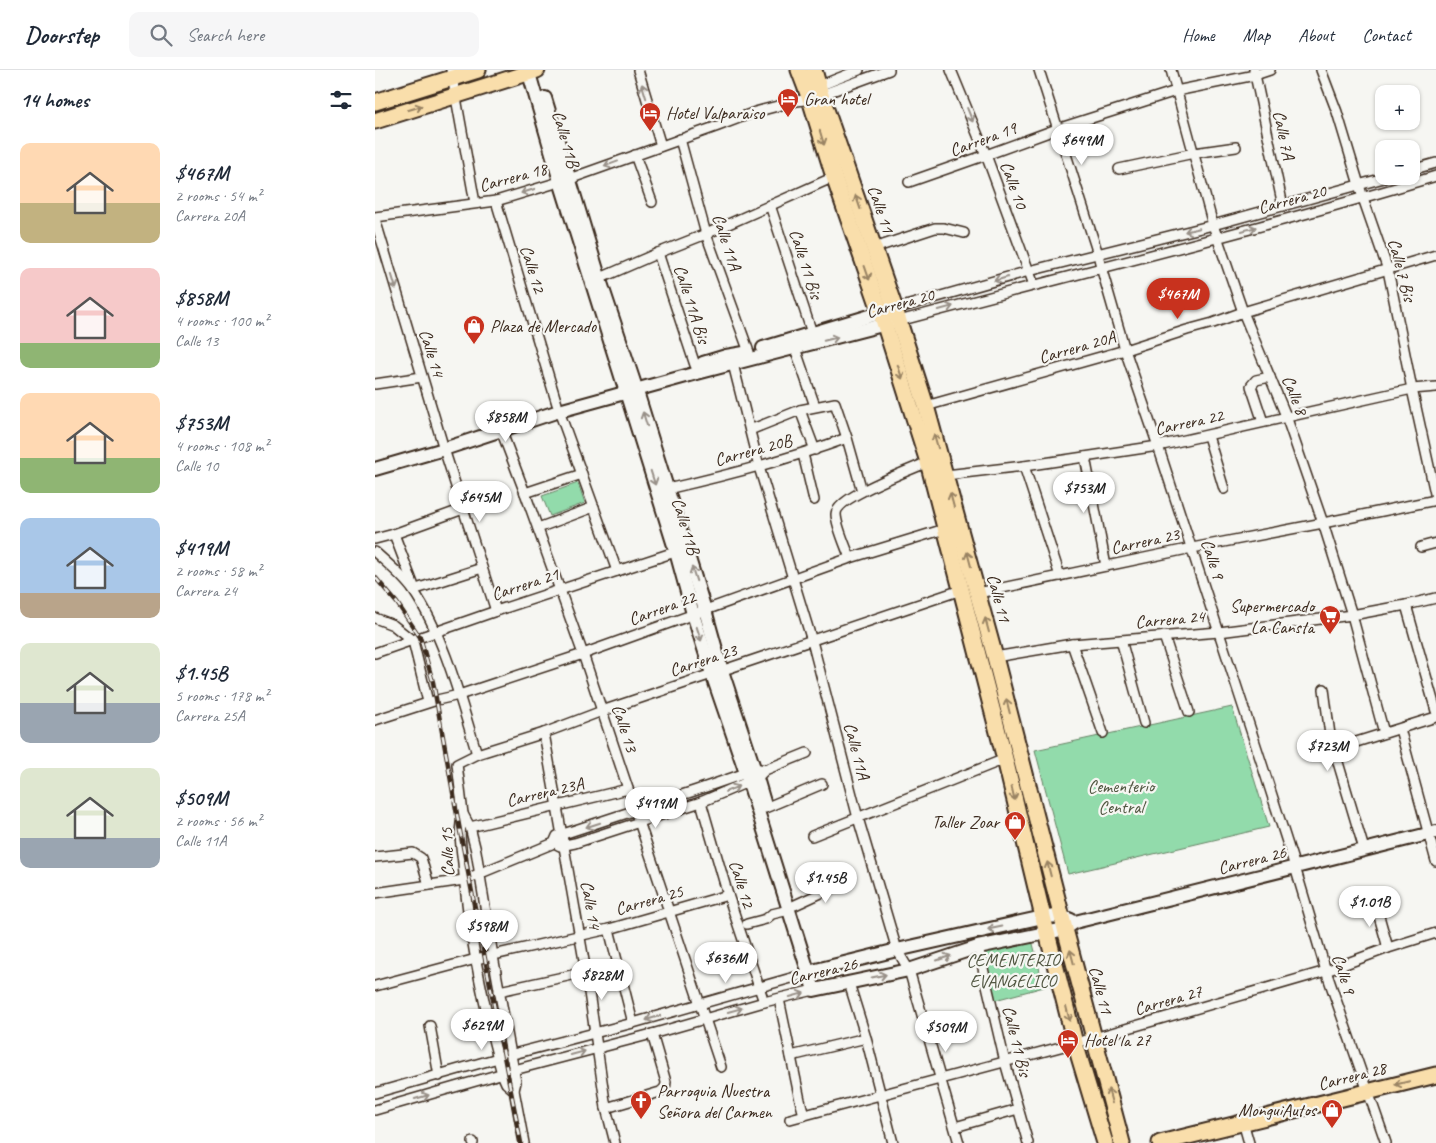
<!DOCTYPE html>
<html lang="en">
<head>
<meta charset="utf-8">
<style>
	body { margin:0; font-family:Caveat,sans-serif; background:#f6f6f7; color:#1f2937; height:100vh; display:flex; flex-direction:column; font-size:19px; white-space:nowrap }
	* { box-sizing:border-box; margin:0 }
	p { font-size:16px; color:#747a83 }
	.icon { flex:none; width:28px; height:28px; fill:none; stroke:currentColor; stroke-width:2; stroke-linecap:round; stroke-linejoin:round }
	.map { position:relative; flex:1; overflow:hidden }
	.sheet { display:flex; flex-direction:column; background:#fff; width:375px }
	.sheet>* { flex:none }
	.controls { position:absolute; left:1000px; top:15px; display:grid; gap:10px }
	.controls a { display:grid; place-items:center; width:45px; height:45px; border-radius:10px; background:#fff; box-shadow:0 1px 4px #0004; font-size:25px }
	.price { position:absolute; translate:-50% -42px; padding:0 11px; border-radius:18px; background:#fff; color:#222; font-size:16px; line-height:32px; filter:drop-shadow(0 1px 2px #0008) }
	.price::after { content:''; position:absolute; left:50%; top:30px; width:15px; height:11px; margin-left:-8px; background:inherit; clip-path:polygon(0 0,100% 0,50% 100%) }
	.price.on { background:#c8321e; color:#fff }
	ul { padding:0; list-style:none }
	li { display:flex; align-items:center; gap:15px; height:125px; padding:0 20px }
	li span { display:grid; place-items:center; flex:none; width:140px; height:100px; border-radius:10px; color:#555 }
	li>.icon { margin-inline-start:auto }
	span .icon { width:60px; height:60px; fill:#fffc; stroke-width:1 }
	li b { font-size:21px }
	h2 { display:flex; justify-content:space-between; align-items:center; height:60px; padding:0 20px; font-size:21px }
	header { display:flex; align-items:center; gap:30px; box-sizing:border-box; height:70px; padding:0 25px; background:#fff; border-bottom:1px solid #e0e1e3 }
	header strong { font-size:24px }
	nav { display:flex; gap:28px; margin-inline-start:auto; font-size:18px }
	.search { width:350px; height:45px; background:#f6f6f7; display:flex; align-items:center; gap:12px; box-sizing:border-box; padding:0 18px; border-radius:10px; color:#747a83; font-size:19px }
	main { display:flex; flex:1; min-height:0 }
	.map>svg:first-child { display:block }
</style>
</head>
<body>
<header>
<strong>Doorstep</strong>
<div class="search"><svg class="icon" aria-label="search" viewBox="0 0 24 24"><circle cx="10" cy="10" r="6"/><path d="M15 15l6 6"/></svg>Search here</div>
<nav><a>Home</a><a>Map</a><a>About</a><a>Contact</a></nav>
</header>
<main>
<section class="sheet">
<h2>14 homes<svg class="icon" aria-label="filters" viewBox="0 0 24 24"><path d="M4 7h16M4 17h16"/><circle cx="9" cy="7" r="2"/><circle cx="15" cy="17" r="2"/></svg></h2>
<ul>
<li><span style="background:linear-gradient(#ffd9b3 60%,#c2b280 0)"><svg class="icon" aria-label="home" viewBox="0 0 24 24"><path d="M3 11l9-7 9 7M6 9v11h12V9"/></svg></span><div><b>$467M</b><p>2 rooms · 54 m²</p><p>Carrera 20A</p></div></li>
<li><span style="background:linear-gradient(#f6c9c9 75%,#8fb573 0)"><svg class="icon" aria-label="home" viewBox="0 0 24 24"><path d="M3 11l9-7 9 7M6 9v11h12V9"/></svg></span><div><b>$858M</b><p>4 rooms · 100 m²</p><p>Calle 13</p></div></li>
<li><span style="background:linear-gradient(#ffd9b3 65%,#8fb573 0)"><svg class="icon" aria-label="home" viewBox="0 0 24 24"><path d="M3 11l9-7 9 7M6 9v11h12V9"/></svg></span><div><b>$753M</b><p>4 rooms · 108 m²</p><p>Calle 10</p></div></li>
<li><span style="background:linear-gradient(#a9c7e8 75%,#b9a48a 0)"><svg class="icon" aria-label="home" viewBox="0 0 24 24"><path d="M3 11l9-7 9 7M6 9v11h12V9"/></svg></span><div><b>$419M</b><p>2 rooms · 58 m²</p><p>Carrera 24</p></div></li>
<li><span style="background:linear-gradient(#dfe7d0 60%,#9aa5b1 0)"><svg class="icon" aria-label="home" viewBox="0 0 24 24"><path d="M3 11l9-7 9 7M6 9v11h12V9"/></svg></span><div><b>$1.45B</b><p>5 rooms · 178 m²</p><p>Carrera 25A</p></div></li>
<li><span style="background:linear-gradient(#dfe7d0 70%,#9aa5b1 0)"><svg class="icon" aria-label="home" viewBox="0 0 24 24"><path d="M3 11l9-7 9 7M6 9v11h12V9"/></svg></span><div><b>$509M</b><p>2 rooms · 56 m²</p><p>Calle 11A</p></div></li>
</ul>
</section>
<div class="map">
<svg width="1061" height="1073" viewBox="0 0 1061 1073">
	<rect width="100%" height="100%" fill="#f6f6f2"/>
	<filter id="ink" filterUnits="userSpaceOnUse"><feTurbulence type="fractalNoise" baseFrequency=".02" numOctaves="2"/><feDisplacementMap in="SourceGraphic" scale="10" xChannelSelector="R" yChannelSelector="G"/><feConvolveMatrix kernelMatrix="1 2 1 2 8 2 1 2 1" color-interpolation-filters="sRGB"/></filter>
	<g filter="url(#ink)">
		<g fill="#92dbab" stroke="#668264">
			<path d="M203,413L210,433L175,446L167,426Z"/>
			<path d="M857,637L894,757L693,804L660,680Z"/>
			<path d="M657,870L669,917L620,930L607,883Z"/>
		</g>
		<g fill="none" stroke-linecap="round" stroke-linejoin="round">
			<g stroke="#3b2a1e" stroke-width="12">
				<g id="street">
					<path d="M76,0L100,133"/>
					<path d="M263,0L286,76"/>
					<path d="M576,0L611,85L659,215"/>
					<path d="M664,0L723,184L726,197L750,280L783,376L886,691L920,797L951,901L1011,1073"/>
					<path d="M796,0L838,155L868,242L911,346L948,453L977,545L1009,663"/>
					<path d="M879,0L908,136"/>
					<path d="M946,0L962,42L988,128L1013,200L1037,319L1061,428"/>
					<path d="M439,18L484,0"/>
					<path d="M305,69L331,164L374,282"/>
					<path d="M260,85L277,132"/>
					<path d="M744,99L819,83L861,77"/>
					<path d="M1036,100L1061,93"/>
					<path d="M534,112L611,85L682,59L801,21L880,5L895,0"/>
					<path d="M121,131L182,334"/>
					<path d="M395,135L437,263"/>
					<path d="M0,147L121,131L194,109L343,56L380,42L422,31L435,29L514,0"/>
					<path d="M0,149L69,379L121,541"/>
					<path d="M499,178L560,158H569L589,163"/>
					<path d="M283,183L320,295"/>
					<path d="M221,210L283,183L331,164L459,107"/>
					<path d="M520,239L654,201L838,155L1016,106"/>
					<path d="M524,251C703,203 883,160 1061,106"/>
					<path d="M420,278L440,336"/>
					<path d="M358,294L384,397L437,571L483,748L522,880L534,900L584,1073"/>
					<path d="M0,314L47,307"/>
					<path d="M551,336L750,280L812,260L838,253L868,242L1061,185"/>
					<path d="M425,340L440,380"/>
					<path d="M184,341L242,501"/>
					<path d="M888,352L876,316L881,310L895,307"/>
					<path d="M126,360L150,423L208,584L346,997"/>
					<path d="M375,360L425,340L460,333L472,368L487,421"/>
					<path d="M833,366L849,419"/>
					<path d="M428,384L439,430"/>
					<path d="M710,387L731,496"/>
					<path d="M649,396L685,506"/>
					<path d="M571,405L649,396L783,376L1037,319L1061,317"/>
					<path d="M292,419C354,405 412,390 472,368"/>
					<path d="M150,423L207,404"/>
					<path d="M163,458L219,437"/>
					<path d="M19,464L40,519"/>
					<path d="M0,469L19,464L88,439"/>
					<path d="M1046,477L1061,473"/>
					<path d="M0,482C13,494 28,506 38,520C69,565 86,632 102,684"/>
					<path d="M475,488C471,477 461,455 461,444C461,427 538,399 553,392"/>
					<path d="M38,520L107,498"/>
					<path d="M603,523L817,478L948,453L1061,430"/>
					<path d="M1031,535L1061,641"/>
					<path d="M0,548L18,555L38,571L53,632"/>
					<path d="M789,566L814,642"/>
					<path d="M746,570L769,653"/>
					<path d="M697,574L728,663"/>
					<path d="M0,583L121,541L306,480"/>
					<path d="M620,587L697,574L844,562L977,545L1031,535L1061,528"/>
					<path d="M949,619L955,665L959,679L989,779"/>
					<path d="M0,650L62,630L84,625L208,584L475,488L573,458"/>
					<path d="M1025,659L1061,791"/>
					<path d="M169,663L211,902L231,1038L240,1073"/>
					<path d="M959,679L1061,647"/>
					<path d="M326,732L353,825L389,932"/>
					<path d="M390,738L447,714"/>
					<path d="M88,744C83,760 86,777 88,793C93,863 109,937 127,1004L131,1013L139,1020"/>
					<path d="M95,757L253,719"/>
					<path d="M437,766L630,689"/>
					<path d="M183,775L185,776L200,773L326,732L382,708L390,700L432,683"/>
					<path d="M0,787L38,783L46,788L54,815"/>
					<path d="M0,823L89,810L179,773L182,766L322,720L371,703L379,698L390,700"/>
					<path d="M1000,832L1013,878"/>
					<path d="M420,835L472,811"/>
					<path d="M372,854L391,849L397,844L414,840"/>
					<path d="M234,859L258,953"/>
					<path d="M603,877L630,992L653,1073"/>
					<path d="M474,913L491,968L518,1073"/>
					<path d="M0,916L101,889L234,859L353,825"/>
					<path d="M124,921L211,902"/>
					<path d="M404,929L425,1030L429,1045"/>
					<path d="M55,956L64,1006"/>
					<path d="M416,986L491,968"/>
					<path d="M0,1023L123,988L258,953L434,903"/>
					<path d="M231,1038L285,1022C289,1019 291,1017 291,1012L277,964"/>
					<path d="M0,1040L139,1000L277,964L389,932L439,920"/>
					<path d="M415,1049L719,968L951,901L1013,878L1061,863"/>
					<path d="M868,1052L874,1073"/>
					<path d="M580,1057L643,1039"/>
					<path d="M98,1072V1073"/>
					<path d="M149,1073L139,1020L141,1012L118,886L101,781L95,757L88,744L82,694L102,684L169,663L227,641L586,520"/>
				</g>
			</g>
			<g stroke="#3b2a1e" stroke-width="16">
				<g id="secondary">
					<path d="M153,0L185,111L301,482L318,544L337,604L371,703L439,920L534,900L603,877L690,859L700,852C821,822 941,791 1061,762"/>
					<path d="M170,28L225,210L259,312L330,540L347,601L379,698L389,732"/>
					<path d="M388,278L515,240"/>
					<path d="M328,293L351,286L369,283"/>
					<path d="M0,399L69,379L184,341L322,303L519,252"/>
					<path d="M434,903L441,900L522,880L668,847L686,846L696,850"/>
				</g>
			</g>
			<g stroke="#3b2a1e" stroke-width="19">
				<g id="primary">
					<path d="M424,0L435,29L459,107L506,243L553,392L630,689L668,847L700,973L730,1073"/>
					<path d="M439,0L446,25L520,239L551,336L620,587L690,859L747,1073"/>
					<path d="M0,32L103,0"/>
					<path d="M0,51L162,0"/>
					<path d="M785,1073L1061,1005"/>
				</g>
			</g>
			<use href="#street" stroke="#f6f6f2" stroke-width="9"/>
			<use href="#secondary" stroke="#f6f6f2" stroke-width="12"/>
			<use href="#primary" stroke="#f9deab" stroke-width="15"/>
			<g stroke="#3b2a1e" stroke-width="4.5">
				<path id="rail" d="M0,507L22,533L45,567L58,612L85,761L146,1073"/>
			</g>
			<use href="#rail" stroke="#f6f6f2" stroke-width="2.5" stroke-dasharray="8" stroke-linecap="butt"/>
		</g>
		<defs><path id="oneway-shaft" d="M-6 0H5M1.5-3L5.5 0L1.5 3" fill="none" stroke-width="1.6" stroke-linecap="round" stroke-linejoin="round" transform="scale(1.25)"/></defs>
		<g stroke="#989088">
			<use href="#oneway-shaft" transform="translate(269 21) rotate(-107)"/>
			<use href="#oneway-shaft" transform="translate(595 45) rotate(68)"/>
			<use href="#oneway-shaft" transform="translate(236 94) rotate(160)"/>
			<use href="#oneway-shaft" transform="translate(153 121) rotate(162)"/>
			<use href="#oneway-shaft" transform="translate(874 159) rotate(-15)"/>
			<use href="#oneway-shaft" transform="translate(817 160) rotate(166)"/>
			<use href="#oneway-shaft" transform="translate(626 209) rotate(164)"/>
			<use href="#oneway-shaft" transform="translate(19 212) rotate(73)"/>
			<use href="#oneway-shaft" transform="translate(571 238) rotate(-15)"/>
			<use href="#oneway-shaft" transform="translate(456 269) rotate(-14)"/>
			<use href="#oneway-shaft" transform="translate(270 349) rotate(-107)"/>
			<use href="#oneway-shaft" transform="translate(278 408) rotate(72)"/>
			<use href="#oneway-shaft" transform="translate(319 504) rotate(-108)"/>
			<use href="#oneway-shaft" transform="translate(324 564) rotate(72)"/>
			<use href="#oneway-shaft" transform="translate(357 719) rotate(-23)"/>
			<use href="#oneway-shaft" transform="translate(218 755) rotate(162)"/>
			<use href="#oneway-shaft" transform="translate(620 858) rotate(168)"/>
			<use href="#oneway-shaft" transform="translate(569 888) rotate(-19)"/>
			<use href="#oneway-shaft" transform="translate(504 906) rotate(-12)"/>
			<use href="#oneway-shaft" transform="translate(422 925) rotate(-15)"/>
			<use href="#oneway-shaft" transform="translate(360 940) rotate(-15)"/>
			<use href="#oneway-shaft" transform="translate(278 948) rotate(163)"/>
			<use href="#oneway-shaft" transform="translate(203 983) rotate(-15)"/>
			<use href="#oneway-shaft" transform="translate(47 1027) rotate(-16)"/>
		</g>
		<g stroke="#9a8464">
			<use href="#oneway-shaft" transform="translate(40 38) rotate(-17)"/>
			<use href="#oneway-shaft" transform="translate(447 68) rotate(73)"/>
			<use href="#oneway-shaft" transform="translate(483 132) rotate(-109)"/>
			<use href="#oneway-shaft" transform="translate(492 203) rotate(71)"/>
			<use href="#oneway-shaft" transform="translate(525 302) rotate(72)"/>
			<use href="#oneway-shaft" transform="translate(561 371) rotate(-106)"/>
			<use href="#oneway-shaft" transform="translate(577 430) rotate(-105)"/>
			<use href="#oneway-shaft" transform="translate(594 489) rotate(-105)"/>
			<use href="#oneway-shaft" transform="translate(612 555) rotate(-105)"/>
			<use href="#oneway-shaft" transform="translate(633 636) rotate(-104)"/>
			<use href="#oneway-shaft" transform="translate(638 723) rotate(77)"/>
			<use href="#oneway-shaft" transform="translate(674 799) rotate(-104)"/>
			<use href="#oneway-shaft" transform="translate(697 887) rotate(-105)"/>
			<use href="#oneway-shaft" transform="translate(693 944) rotate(76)"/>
			<use href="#oneway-shaft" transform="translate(1027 1013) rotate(166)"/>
			<use href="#oneway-shaft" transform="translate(735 1026) rotate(-105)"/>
		</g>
	</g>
	<defs>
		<g id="hotel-pin" transform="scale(1.125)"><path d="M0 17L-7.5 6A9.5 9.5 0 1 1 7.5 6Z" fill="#c8321e" stroke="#f6f6f2"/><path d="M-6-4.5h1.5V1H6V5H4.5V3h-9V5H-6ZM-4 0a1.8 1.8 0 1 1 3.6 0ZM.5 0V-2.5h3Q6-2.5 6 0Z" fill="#fff"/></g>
		<g id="shop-pin" transform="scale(1.125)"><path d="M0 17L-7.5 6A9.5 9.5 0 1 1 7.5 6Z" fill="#c8321e" stroke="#f6f6f2"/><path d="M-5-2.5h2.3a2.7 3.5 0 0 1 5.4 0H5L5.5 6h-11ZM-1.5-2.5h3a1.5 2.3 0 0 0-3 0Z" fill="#fff"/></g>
		<g id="supermarket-pin" transform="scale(1.125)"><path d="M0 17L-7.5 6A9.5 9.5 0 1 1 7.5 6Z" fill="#c8321e" stroke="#f6f6f2"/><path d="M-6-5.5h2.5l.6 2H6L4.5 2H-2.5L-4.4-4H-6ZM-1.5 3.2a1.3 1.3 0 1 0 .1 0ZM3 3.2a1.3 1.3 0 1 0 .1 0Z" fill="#fff"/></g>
		<g id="church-pin" transform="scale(1.125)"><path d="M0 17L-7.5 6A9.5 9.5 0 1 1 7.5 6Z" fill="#c8321e" stroke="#f6f6f2"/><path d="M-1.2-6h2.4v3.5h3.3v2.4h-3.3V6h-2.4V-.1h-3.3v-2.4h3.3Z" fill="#fff"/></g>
	</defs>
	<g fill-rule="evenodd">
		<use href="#hotel-pin" x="413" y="29"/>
		<use href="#hotel-pin" x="275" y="43"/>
		<use href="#shop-pin" x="99" y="256"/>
		<use href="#supermarket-pin" x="955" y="546"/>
		<use href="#shop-pin" x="640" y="752"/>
		<use href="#hotel-pin" x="693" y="970"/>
		<use href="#church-pin" x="266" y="1031"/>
		<use href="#shop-pin" x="957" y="1040"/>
	</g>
	<g text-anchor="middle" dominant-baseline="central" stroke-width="4.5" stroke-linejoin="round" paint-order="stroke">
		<g font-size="18" fill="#3b2a1e" stroke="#f6f6f2" text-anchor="start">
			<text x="429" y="29">Gran hotel</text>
			<text x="291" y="43">Hotel Valparaiso</text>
			<text x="115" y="256">Plaza de Mercado</text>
			<text x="939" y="536" text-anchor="end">Supermercado<tspan x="939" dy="21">La Cansta</tspan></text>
			<text x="624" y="752" text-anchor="end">Taller Zoar</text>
			<text x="709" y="970">Hotel la 27</text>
			<text x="282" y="1021">Parroquia Nuestra<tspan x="282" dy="21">Señora del Carmen</tspan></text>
			<text x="941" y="1040" text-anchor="end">MonguiAutos</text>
		</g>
		<g font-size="18" fill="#3b2a1e" stroke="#f6f6f2">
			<text transform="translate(909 65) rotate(78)">Calle 7A</text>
			<text transform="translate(191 69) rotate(74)">Calle 11B</text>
			<text transform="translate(608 69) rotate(-20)">Carrera 19</text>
			<text transform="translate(138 107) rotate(-15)">Carrera 18</text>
			<text transform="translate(639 115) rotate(70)">Calle 10</text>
			<text transform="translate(917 129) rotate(-15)">Carrera 20</text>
			<text transform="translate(506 139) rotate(71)">Calle 11</text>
			<text transform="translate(352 172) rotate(72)">Calle 11A</text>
			<text transform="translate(431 194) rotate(72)">Calle 11 Bis</text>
			<text transform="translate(158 199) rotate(73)">Calle 12</text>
			<text transform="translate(1027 200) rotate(75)">Calle 7 Bis</text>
			<text transform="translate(525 233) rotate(-15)">Carrera 20</text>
			<text transform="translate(317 234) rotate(72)">Calle 11A Bis</text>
			<text transform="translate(702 277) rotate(-16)">Carrera 20A</text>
			<text transform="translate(57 283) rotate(73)">Calle 14</text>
			<text transform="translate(920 325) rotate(68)">Calle 8</text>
			<text transform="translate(814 352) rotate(-12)">Carrera 22</text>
			<text transform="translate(378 380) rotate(-15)">Carrera 20B</text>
			<text transform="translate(311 456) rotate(73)">Calle 11B</text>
			<text transform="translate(770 471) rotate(-12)">Carrera 23</text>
			<text transform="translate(838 489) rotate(72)">Calle 9</text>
			<text transform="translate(150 514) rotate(-18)">Carrera 21</text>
			<text transform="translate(624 528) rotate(75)">Calle 11</text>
			<text transform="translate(287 538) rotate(-20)">Carrera 22</text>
			<text transform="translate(795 549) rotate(-5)">Carrera 24</text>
			<text transform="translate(328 590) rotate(-18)">Carrera 23</text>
			<text transform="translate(250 658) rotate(72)">Calle 13</text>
			<text transform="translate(482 681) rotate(75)">Calle 11A</text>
			<text transform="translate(170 722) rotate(-13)">Carrera 23A</text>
			<text transform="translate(72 782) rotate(-92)">Calle 15</text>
			<text transform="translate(877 790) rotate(-14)">Carrera 26</text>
			<text transform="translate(367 814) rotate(73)">Calle 12</text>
			<text transform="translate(274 830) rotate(-16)">Carrera 25</text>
			<text transform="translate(216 835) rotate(80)">Calle 14</text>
			<text transform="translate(448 901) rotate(-13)">Carrera 26</text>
			<text transform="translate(969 904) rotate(72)">Calle 9</text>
			<text transform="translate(726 920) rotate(75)">Calle 11</text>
			<text transform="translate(793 930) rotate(-16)">Carrera 27</text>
			<text transform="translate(642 971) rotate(76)">Calle 11 Bis</text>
			<text transform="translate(977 1006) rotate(-14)">Carrera 28</text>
		</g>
		<g font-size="18" fill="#515641" stroke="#f6f6f2">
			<text x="746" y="716">Cementerio<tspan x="746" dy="21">Central</tspan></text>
			<text x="638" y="890">CEMENTERIO<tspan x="638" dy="21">EVANGELICO</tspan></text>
		</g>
	</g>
</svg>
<div class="controls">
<a>+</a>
<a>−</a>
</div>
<b class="price" style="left:707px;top:96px">$649M</b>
<b class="price on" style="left:803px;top:250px">$467M</b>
<b class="price" style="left:131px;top:373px">$858M</b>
<b class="price" style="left:709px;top:444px">$753M</b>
<b class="price" style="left:105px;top:453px">$645M</b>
<b class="price" style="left:953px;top:702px">$723M</b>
<b class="price" style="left:281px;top:759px">$419M</b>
<b class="price" style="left:451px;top:834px">$1.45B</b>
<b class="price" style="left:995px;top:858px">$1.01B</b>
<b class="price" style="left:112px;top:882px">$598M</b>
<b class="price" style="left:351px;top:914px">$636M</b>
<b class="price" style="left:227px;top:931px">$828M</b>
<b class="price" style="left:107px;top:981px">$629M</b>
<b class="price" style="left:571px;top:983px">$509M</b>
</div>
</main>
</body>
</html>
